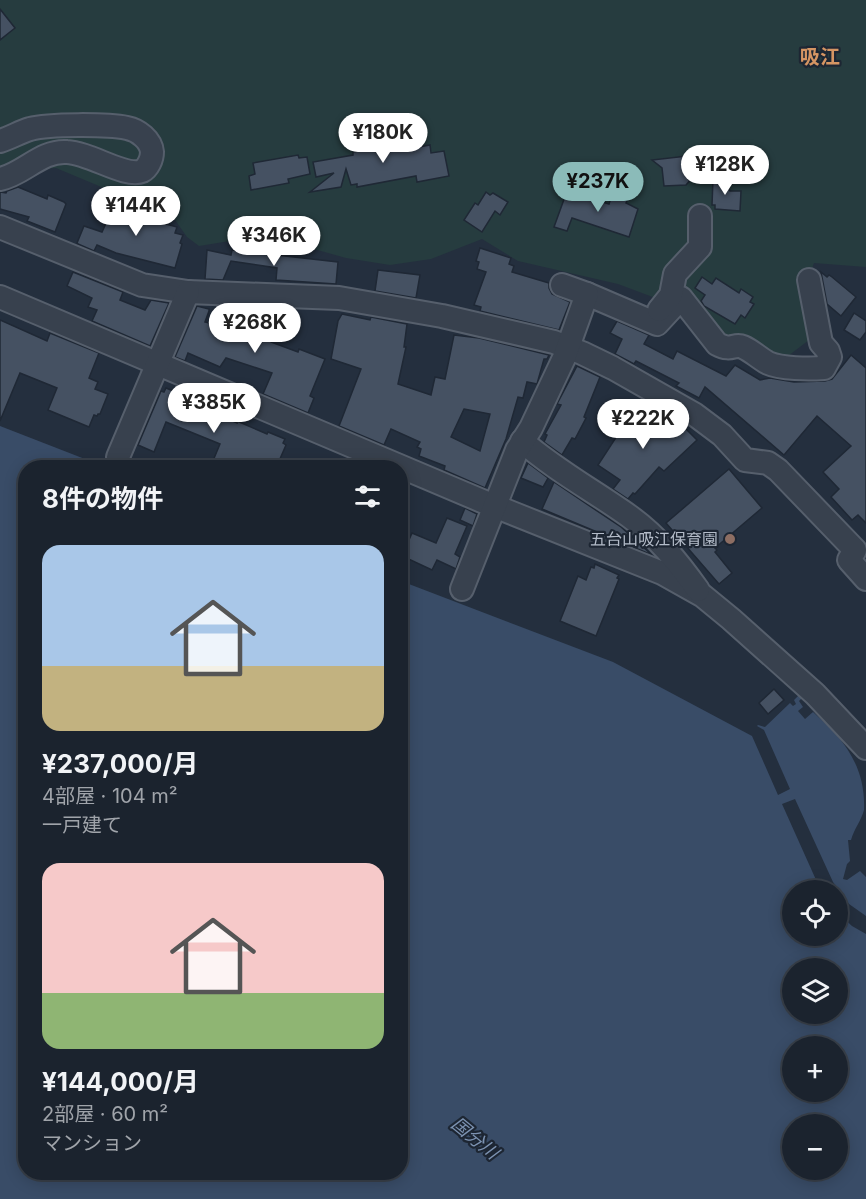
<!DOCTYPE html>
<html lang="ja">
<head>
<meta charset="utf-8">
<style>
	body { margin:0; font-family:Inter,"Noto Sans JP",sans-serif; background:#282f3a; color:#f1f3f6; height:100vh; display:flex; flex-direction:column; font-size:22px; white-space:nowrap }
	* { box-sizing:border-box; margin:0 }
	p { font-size:20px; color:#a0a4aa }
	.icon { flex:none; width:33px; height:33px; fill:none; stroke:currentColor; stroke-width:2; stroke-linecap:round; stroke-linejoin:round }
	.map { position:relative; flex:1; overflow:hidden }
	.details { position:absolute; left:18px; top:460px; width:390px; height:720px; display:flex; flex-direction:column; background:#1b232e; border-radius:24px; box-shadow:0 3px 15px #0003,0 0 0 2px #39404a }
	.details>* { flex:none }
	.tools { position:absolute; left:782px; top:880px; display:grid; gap:12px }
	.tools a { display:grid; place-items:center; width:66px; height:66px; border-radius:50%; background:#1b232e; box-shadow:0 3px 15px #0003,0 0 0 2px #39404a; font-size:30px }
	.price { position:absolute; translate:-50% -51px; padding:0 14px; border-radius:21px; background:#fff; color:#222; font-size:20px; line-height:39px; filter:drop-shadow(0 2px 3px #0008) }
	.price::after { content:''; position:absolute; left:50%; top:36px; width:18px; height:14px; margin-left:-9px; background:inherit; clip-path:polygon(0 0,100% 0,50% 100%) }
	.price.on { background:#8bbbb9; color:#111 }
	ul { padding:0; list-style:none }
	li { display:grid; align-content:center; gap:12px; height:318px; padding:0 24px }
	li span { display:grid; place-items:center; height:186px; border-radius:18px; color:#555 }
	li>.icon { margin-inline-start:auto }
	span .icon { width:108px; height:108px; fill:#fffc; stroke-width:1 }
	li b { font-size:26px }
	h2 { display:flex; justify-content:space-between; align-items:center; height:72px; padding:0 24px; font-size:26px }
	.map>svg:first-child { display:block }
</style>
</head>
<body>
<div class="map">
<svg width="866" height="1199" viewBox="0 0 866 1199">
	<rect width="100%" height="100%" fill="#242f3e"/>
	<path fill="#263c3f" d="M0,0H866V267L814,263L804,291L813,337L784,359L770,361L703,321L666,302L618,284L518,261L482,239L431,259L390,265L346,258L289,242L242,239L199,246L187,237L173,217L56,168L0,172Z"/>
	<path fill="#394c67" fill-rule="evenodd" d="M0,426L108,468H26V1173H400L401,581L613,662L752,736L778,795L790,789L764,730L757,726L758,725L765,727L790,703L793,706L796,704L794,700L800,694L803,697L799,701L803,707L798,711L805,719L813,712C843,738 866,766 864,810C861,821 854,829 851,840H848L850,861L847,864L843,879L847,880L860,871L866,877V916L849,904L833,882L795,799L782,804L821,891H792V936H837V912L852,926L866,934V1199H0ZM792,969H837V1014H792ZM792,1047H837V1092H792ZM792,1125H837V1170H792Z"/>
	<g fill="#455162" stroke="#1f2835" stroke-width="1.5" fill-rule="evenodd">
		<path d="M0,9L15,28L0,40Z"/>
		<path d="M405,132L408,149L430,145L431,153L444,151L449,176L417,182L416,176L357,187V184L351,185L346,169L341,187L310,192L334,173L316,177L313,162L353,155V152L369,149L367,138Z"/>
		<path d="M298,155L299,158L307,157L310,174L288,179L289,183L251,190L249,176L255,174L253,163Z"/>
		<path d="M687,156L691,169L689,174L693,177L686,185L664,186L662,168L652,160Z"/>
		<path d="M723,174L730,191H741L740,211L715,209V205H712L713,179Z"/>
		<path d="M18,187L47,199L48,195L64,202L66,204L55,232L27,221L29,217L0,209V192L6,193L7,191Z"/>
		<path d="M567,191L609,204L612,194L628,199L626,203L638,209L629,237L572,218L567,231L554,227Z"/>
		<path d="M486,192L490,195L493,193L508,202L500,215L495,211L482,232L464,220L475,203L478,205Z"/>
		<path d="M117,199L129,204L127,209L163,219L162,223L177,227L175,233L183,235L180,243L182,244L175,268L116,253L97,245L94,251L78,244L77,243L84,226L102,232Z"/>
		<path d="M480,248L511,258L509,264L514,266L512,272L549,283V288L552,294L570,302L559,330L480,311L481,307L474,305L486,272L477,269L479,262L476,261Z"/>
		<path d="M207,250L231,255L232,250L338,262L336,284L276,280L277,268L231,261L223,280L205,279Z"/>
		<path d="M378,270L420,275L416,298L375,291Z"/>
		<path d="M73,272L123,292L120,300L145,310L151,300L169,303L150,346L92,321L97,310L88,307L92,298L67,286Z"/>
		<path d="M821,272L827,277L829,275L832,277L856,297L841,316L827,304Z"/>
		<path d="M702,277L712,284L716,278L739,293L741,289L753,297L750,302L754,304L745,318L741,315L735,324L704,306L701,301L705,295L695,288Z"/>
		<path d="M197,306L209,309V311L205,322L236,329L238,312L245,313V308L274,309L271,342L298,352L299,349L325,359L310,396L314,398L308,413L263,394L272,373L226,358L220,367L188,353L185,361L175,357Z"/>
		<path d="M854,313L866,321V332L860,340L844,330Z"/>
		<path d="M342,314L370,320L371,317L407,324L404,347H406L398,384L431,395L435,377L445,379L454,335L479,338L549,355L547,359H544L537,384L527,382L523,398L518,397L506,439L485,488L444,470L445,466L419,456L421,449L417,447L420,442L391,429L384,445L339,426L361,369L331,359L338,321ZM464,409L490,414L480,451L451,437Z"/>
		<path d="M0,320L47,341L50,333L99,353L89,378L98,382L95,389L108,394L100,414H98L97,416L94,415L89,427L48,410L57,388L20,373L0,421Z"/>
		<path d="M617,321L649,335L644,344L673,359L677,351L726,376L735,365L760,380L770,378L794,382L825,381L832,379L851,355L866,368V523L858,515L852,520L831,497L839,489L823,472L851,446L817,416L784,455L705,387L699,398L676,386L679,383L636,361L634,364L615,354L622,339L610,333Z"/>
		<path d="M577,366L600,377L584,417L586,418L575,439L572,438L562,455L544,442L547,435L545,434L561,405L557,404Z"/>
		<path d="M166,388L181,394L179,399L237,423V421L267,434L268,432L285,439L283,443L286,445L276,468H210L220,444L166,422L154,452L138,445L161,391L164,392Z"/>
		<path d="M641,399L652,405L647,414L676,433L683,426L697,440L664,471L659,467L635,494L633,493L628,499L613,489L620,480L598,465Z"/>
		<path d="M528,463L548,478L543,487L521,478Z"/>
		<path d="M729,469L762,508L715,548L717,550L715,552L732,573L719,584L666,523Z"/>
		<path d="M554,482L621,527L652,555L542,509Z"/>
		<path d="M465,508L477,514L473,526L460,520Z"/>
		<path d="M447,518L467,526L455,554L460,557L456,569L437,560L432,570L402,556L412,533L436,543Z"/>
		<path d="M595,564L619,575L617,578L619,579L596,636L560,621L578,576L586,580L591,567L594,568Z"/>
		<path d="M774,689L784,700L768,714L759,703Z"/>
	</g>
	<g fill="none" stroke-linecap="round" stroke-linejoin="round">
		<g stroke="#565f6c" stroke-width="26">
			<g id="minor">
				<path d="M0,141C10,138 20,132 30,129C49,124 107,124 127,128C138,130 151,140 152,152C152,159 148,168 142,171C126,178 90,153 67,152C41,150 24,174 0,179"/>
				<path d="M0,227L142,285L188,292L339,298L442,316L554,342L582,353L613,368L694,414L722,435L745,460L768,463L778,470L855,550L849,560L866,579"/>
				<path d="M587,294L657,324L681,298L717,344C732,352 734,343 743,347C752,351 759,358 768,363C781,369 809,369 824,368L830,357L828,351L821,343L809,280"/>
				<path d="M0,297L482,501L662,573L703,596L731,619L815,694L866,748"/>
				<path d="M659,310L671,295L675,274L700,247V216"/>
				<path d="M522,441C555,470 594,491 629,516C657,536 678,562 698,590"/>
				<path d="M118,457L188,292"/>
				<path d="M462,589L517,450L531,428L564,358L587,294L562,285"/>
			</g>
		</g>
		<use href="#minor" stroke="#38414e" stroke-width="22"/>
	</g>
	<circle fill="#8d6e63" stroke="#1d2633" stroke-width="2" cx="730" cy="539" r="6"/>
	<g text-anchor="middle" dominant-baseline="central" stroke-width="4.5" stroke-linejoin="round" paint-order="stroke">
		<g font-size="16" fill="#b4bcc9" stroke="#1d2633" text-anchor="end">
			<text x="718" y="539">五台山吸江保育園</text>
		</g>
		<g font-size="18" font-style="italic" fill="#7c92b1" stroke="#1d2633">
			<text transform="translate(475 1138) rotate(39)">国分川</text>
		</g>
		<g font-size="20" font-weight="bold" fill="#d59563" stroke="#1d2633">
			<text x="820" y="57">吸江</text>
		</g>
	</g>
</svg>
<div class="tools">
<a><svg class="icon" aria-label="locate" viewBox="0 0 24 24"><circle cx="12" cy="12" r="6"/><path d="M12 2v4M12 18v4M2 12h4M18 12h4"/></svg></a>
<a><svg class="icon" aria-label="layers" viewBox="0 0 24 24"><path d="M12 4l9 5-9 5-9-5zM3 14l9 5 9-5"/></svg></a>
<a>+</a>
<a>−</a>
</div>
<b class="price" style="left:383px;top:164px">¥180K</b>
<b class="price" style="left:725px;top:196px">¥128K</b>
<b class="price on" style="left:598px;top:213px">¥237K</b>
<b class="price" style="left:136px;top:237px">¥144K</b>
<b class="price" style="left:274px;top:267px">¥346K</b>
<b class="price" style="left:255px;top:354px">¥268K</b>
<b class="price" style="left:214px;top:434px">¥385K</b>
<b class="price" style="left:643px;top:450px">¥222K</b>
<section class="details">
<h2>8件の物件<svg class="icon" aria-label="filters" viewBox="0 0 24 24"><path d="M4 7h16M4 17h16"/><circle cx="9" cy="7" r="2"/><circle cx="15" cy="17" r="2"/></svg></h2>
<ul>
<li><span style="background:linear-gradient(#a9c7e8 65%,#c2b280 0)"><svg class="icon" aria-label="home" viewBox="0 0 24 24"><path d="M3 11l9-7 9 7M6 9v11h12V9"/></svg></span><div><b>¥237,000/月</b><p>4部屋 · 104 m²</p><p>一戸建て</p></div></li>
<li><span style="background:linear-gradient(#f6c9c9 70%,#8fb573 0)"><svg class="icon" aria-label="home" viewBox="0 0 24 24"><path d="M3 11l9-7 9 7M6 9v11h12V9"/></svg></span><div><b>¥144,000/月</b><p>2部屋 · 60 m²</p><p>マンション</p></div></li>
</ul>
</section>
</div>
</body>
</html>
